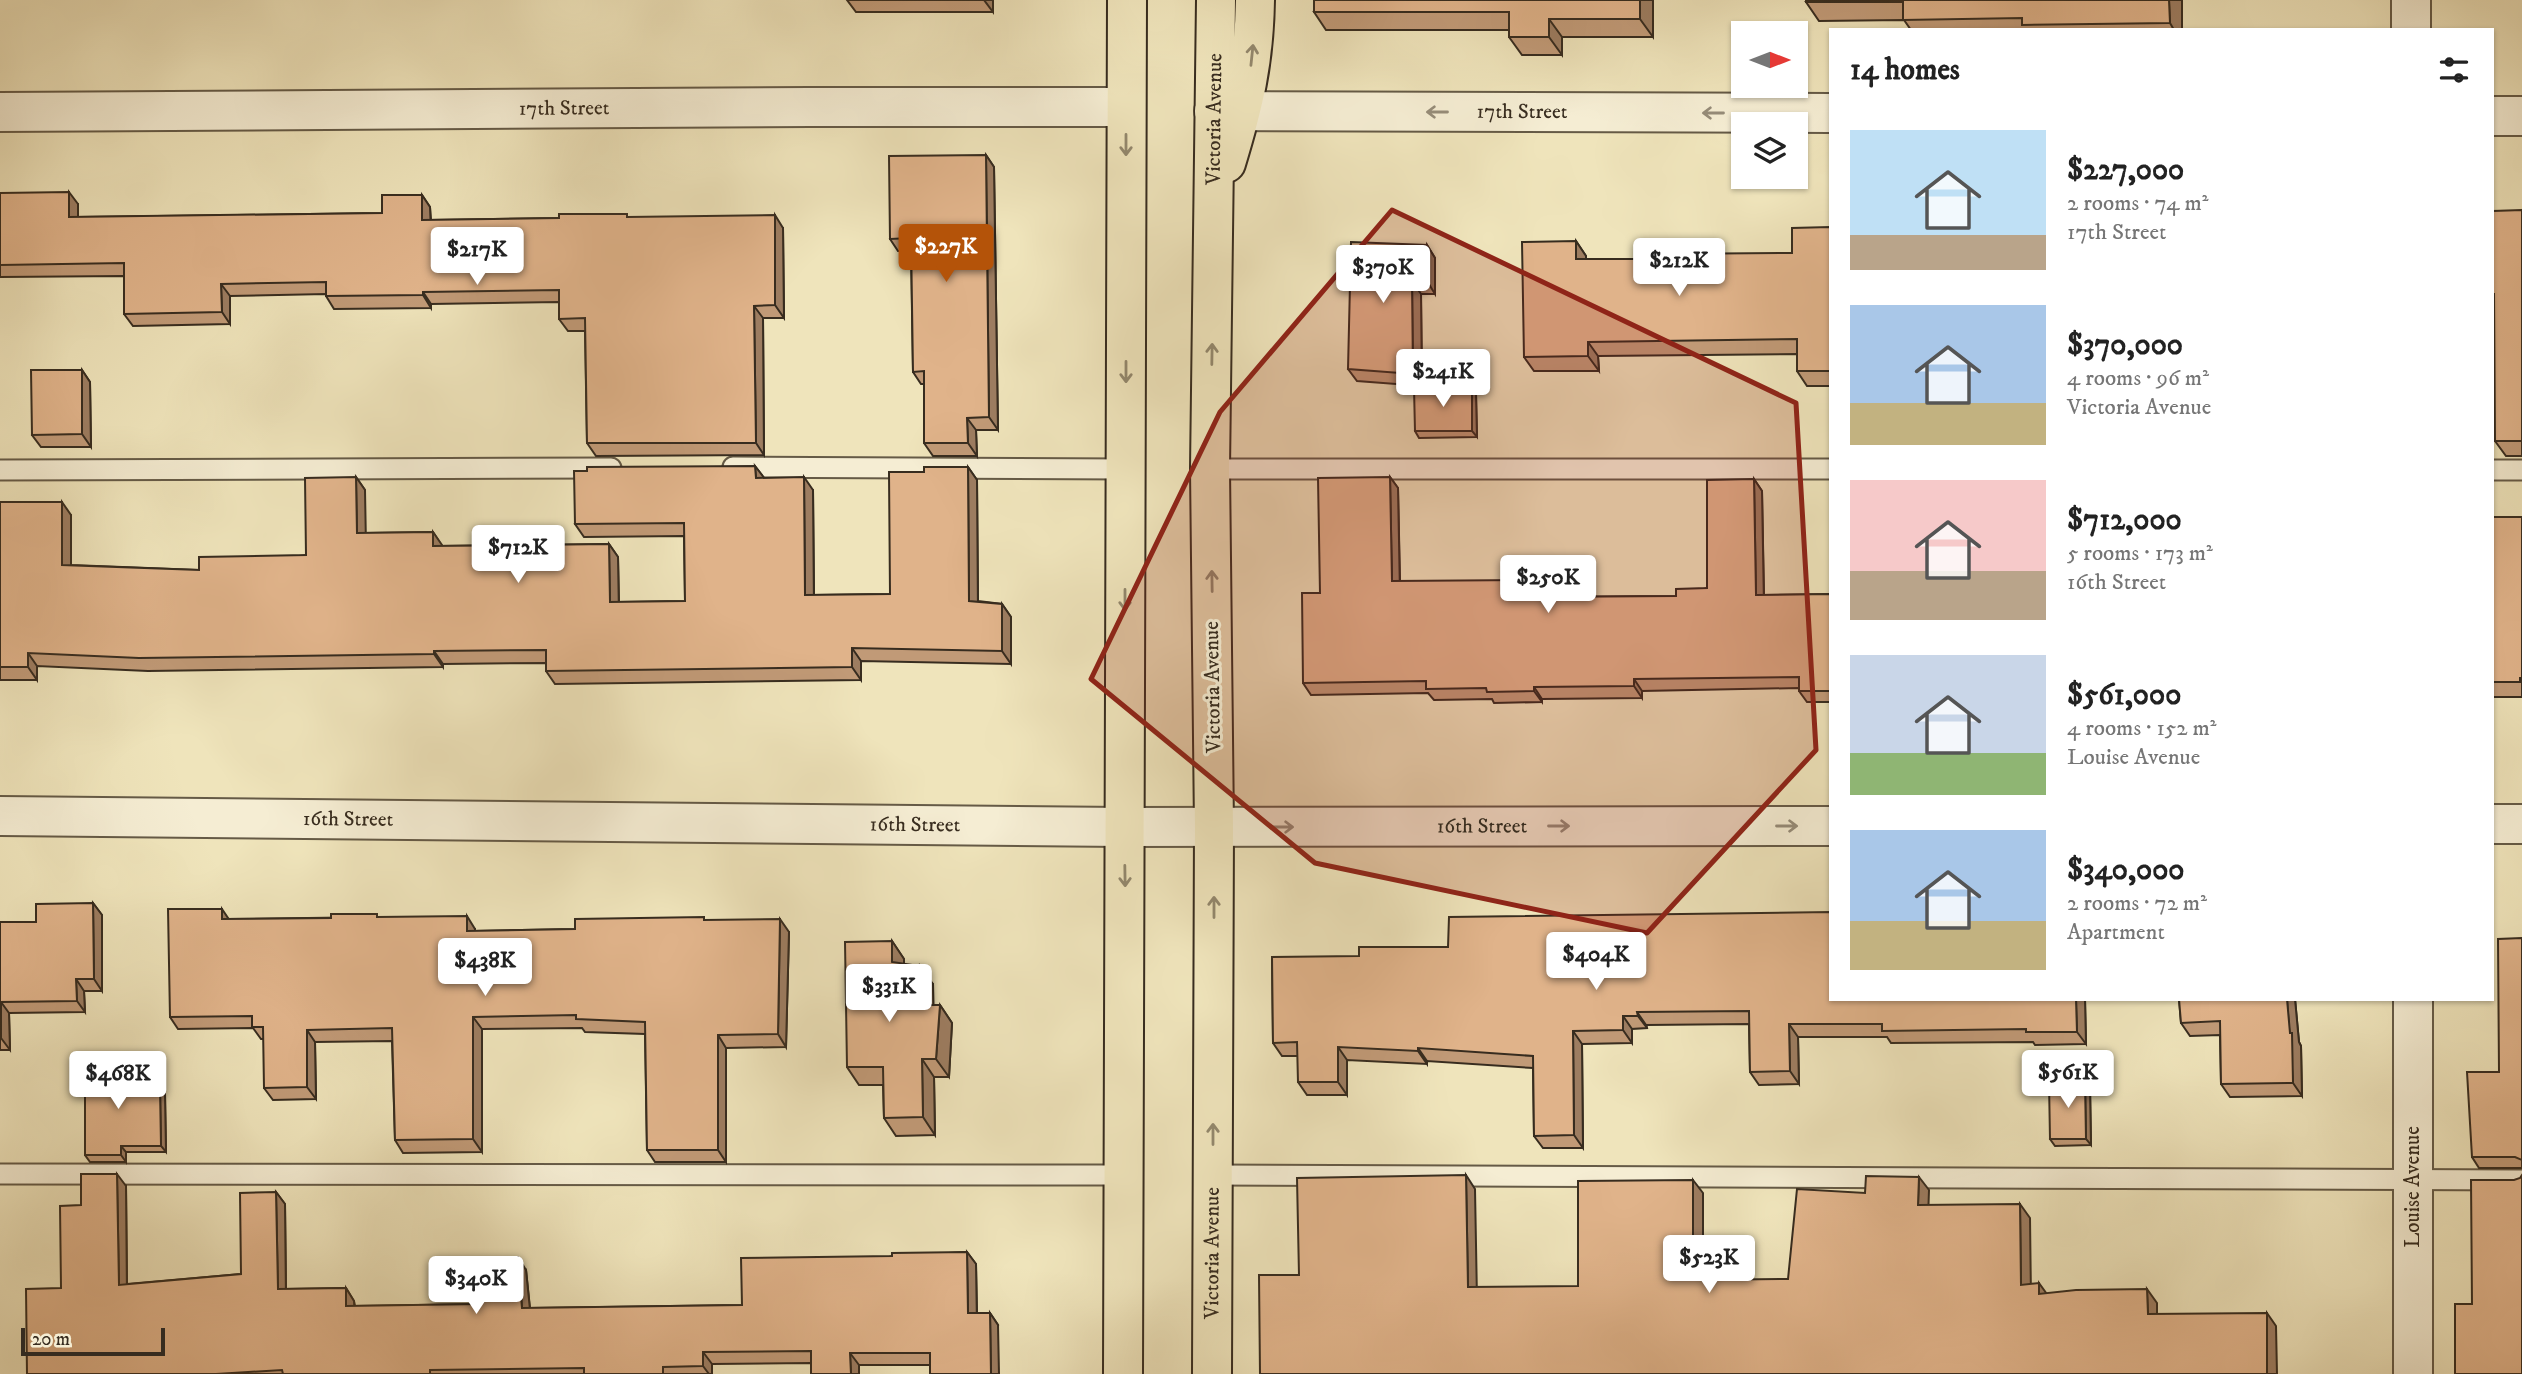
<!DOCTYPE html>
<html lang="en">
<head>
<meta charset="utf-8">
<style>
	body { margin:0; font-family:"IM FELL DW Pica",serif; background:#f2f2f2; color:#222; height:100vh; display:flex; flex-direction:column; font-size:26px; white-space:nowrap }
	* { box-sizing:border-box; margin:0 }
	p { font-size:23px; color:#767676 }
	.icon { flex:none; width:38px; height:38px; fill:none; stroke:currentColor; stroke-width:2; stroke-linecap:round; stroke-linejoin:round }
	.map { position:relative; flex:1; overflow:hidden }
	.sheet { position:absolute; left:1829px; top:28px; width:665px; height:973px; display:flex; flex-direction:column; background:#fff; border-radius:0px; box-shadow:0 2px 5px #0004 }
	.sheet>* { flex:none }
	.needle { width:46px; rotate:90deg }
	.tools { position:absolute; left:1731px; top:21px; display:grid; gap:14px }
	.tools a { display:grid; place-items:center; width:77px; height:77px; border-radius:0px; background:#fff; box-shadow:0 2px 5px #0004; font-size:35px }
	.scale { position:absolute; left:21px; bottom:18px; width:144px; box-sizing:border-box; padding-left:7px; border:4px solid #372c1f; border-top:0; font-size:19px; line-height:24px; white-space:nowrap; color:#372c1f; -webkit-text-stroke:5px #f5edd3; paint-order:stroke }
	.price { position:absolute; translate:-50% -60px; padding:0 16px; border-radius:7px; background:#fff; color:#222; font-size:23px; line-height:46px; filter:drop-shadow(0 2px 4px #0008) }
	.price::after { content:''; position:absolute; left:50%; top:42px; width:21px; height:16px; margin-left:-10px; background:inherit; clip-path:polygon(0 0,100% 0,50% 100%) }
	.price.active { background:#b45309; color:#fff }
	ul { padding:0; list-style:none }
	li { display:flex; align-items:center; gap:21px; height:175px; padding:0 21px }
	li span { display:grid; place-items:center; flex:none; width:196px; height:140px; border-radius:0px; color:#555 }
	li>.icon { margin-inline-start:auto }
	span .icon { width:84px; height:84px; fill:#fffc; stroke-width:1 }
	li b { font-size:30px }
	h2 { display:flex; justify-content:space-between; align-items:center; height:84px; padding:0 21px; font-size:30px }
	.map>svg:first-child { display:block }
</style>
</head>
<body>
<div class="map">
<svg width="2522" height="1374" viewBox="0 0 2522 1374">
	<rect width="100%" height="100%" fill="#efe4bb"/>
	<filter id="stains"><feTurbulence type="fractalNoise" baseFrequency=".00286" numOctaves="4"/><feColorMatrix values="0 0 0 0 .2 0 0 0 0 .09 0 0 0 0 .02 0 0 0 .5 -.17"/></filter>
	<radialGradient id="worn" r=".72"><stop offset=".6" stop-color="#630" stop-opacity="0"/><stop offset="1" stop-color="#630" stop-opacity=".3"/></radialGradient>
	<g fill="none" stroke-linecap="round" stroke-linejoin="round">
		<g stroke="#655a46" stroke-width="23">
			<g id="service">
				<path d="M733,467L1126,469"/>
				<path d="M1210,469H1830"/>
				<path d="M0,470L611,468"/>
				<path d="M2492,470H2522"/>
				<path d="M0,1174L1124,1175"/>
				<path d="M1213,1175L2522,1180"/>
			</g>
		</g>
		<g stroke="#655a46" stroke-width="42">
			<g id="minor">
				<path d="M2411,0V30"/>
				<path id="s1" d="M1214,111L1830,113"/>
				<path id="s2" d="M0,112L810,107H1126"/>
				<path d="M2492,116H2522"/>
				<path id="s3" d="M0,816L1123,827L1830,826"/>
				<path d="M2492,824H2522"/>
				<path d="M2413,999V1374"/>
			</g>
		</g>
		<g stroke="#372c1f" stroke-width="42">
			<g id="primary">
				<path d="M1226,163C1244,104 1254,63 1255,0"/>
				<path d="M1123,1374L1127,0"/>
				<path id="s4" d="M1212,1374L1214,827L1210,469L1216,0"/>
			</g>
		</g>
		<use href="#service" stroke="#f5edd3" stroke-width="19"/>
		<use href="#minor" stroke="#f5edd3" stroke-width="38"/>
		<use href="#primary" stroke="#efe4bb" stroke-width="38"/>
	</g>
	<g fill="#c19a77" stroke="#372c1f" stroke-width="2">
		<path d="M847,0H993V12H856Z"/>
		<path d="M1653,0V37H1562V55H1522L1509,37V30H1326L1314,12Z"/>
		<path d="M2182,0V30H1911L1904,20L1819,21L1806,2Z"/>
		<path d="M986,155L994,167L998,430H976L977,456H933L924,443V384H921L913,372L911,251H898L890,239Z"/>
		<path d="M0,193L78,204V217L382,213L422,195L430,207L431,220L629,217L783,228L784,318H763L764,455L596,456L587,443L585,331H568L559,319V302L431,304V308L334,309L326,296V294L230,296V324L133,326L124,314V276L0,277Z"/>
		<path d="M2522,210V456H2506L2495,441L2494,299L2492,296V237Z"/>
		<path d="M1830,227V386H1807L1797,371V354L1598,356L1599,371H1534L1524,357L1576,241L1586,256V259H1656L1792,253Z"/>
		<path d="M1427,245L1435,258V294H1421L1422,386L1357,381L1348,369Z"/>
		<path d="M82,370L90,382L91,447H41L32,435Z"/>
		<path d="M1472,387L1476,394L1477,437L1419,438L1415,431Z"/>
		<path d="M755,466L764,478L813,490L814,595L890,594L924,472L968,467L977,480L978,601L1002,604L1011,617V664L861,661V680L555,684L546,671V663L443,664V667L148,671L37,666V680H0V502L71,515V565L199,570L306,555L356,477L365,490V533L433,532L442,546L609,544L618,557L619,602L685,601L684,536L584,537L575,524Z"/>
		<path d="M1390,477L1398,488L1400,581L1540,591V597L1676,596L1707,588L1754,479L1762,491L1764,595L1830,594V702H1807L1799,691V688L1642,691V698L1542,699V702L1494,703L1492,699L1434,700L1428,693L1311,695L1303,683L1320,593Z"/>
		<rect x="2492" y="517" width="30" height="180"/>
		<path d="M93,903L102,915V991H84L85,1012L9,1013L10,1050H0V922H36Z"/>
		<path d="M379,917L475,929V931L575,929L707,920L789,932L786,1047L726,1048V1162H655L647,1150L645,1034L585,1032L582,1028L482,1029V1152L403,1153L395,1140L392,1041L315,1042L316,1099L273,1100L264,1088V1039H261L253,1028L178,1029L170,1017L229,919Z"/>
		<path d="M2522,938V1168H2479L2472,1157L2499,1072Z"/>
		<path d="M892,941L904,959V964L933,984V1005H940L952,1023L949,1077H934L935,1135L896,1136L884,1118L883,1085H859L847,1067Z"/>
		<path d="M1272,957L2085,999L2086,1044L2035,1045L2033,1042L1891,1043L1887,1037H1798L1799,1084L1759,1085L1750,1072L1749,1024L1646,1025L1647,1028L1632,1029V1043L1582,1044L1583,1148H1543L1534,1136L1533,1068L1427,1061V1064L1347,1060V1095H1307L1298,1082V1056H1282L1273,1043Z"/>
		<path d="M2179,999H2295L2299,1042L2301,1046L2302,1096L2230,1097L2221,1084L2220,1035L2190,1036L2181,1023Z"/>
		<path d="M124,1063L125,1088L165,1094L166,1152H126V1162H90L85,1155Z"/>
		<path d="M2090,1087L2091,1145L2055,1146L2050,1139Z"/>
		<path d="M126,1186L127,1284L241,1274L276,1192L285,1204L286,1289L346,1288L354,1301L355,1306L479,1304L526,1270L530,1308L742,1305L892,1256L967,1252L976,1264L977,1313H990L998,1325L930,1365H859V1374H811V1363L712,1364V1374H27L61,1288L81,1205Z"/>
	</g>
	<g fill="#9d7d61" stroke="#372c1f" stroke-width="2">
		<path d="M984,0H993V12Z"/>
		<path d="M1640,0H1653V37L1640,19Z"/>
		<path d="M2169,0H2182V30H2174L2170,23Z"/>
		<path d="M1549,19L1562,37V55L1549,37Z"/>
		<path d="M986,155L994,167L998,430L989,417Z"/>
		<path d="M69,192L78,204V229L69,217Z"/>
		<path d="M422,195L430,207L431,232L422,220Z"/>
		<path d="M775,215L783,228L784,318L775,305Z"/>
		<path d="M1576,241L1586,256V274L1576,259Z"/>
		<path d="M1427,245L1435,258V294L1427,281Z"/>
		<path d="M1412,281L1421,294L1422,386L1413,374Z"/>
		<path d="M221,284L230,296V324L222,312Z"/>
		<path d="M423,292L431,304V308L423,295Z"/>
		<path d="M754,306L763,318L764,455L756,443Z"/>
		<path d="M1588,342L1598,356L1599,371L1588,356Z"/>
		<path d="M82,370L90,382L91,447L82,434Z"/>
		<path d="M1472,387L1476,394L1477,437L1472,431Z"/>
		<path d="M967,418L976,430L977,456L968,443Z"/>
		<path d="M755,466L765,479L756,478Z"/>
		<path d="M968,467L977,480L978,613L969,601Z"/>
		<path d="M356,477L365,490L366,546L357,533Z"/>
		<path d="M804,477L813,490L814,608L805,595Z"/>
		<path d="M1390,477L1398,488L1400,593L1392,581Z"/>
		<path d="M1754,479L1762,491L1764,606L1756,595Z"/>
		<path d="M62,502L71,515V578L62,565Z"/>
		<path d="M433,532L442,545V559L433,546Z"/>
		<path d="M609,544L618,557L619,615L610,602Z"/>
		<path d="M1532,580L1540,591V609L1532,597Z"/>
		<path d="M1002,604L1011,617V664L1002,651Z"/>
		<path d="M852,648L861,661V680L852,667Z"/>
		<path d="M434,651L443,664V667L434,654Z"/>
		<path d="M28,653L37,666V680L28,667Z"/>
		<path d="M1634,679L1642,691V698L1634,686Z"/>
		<path d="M1534,687L1542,699V702L1534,691Z"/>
		<path d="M93,903L102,915V991L94,979Z"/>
		<path d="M222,909L230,921L222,919Z"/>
		<path d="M467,916L475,929V943L467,931Z"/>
		<path d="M780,919L789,932L786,1047L778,1034Z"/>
		<path d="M892,941L904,959V980L892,962Z"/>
		<path d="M920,966L933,984L934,1023L921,1005Z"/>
		<path d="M76,979L84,991L85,1012L77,1001Z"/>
		<path d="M2076,999H2085L2086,1044L2077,1032Z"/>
		<path d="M2287,999H2295L2299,1042L2301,1046L2302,1096L2293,1083Z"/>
		<path d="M1,1002L9,1013L10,1050L1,1038Z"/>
		<path d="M940,1005L952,1023L949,1077L936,1059Z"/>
		<path d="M1637,1012L1646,1025L1647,1028L1638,1016Z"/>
		<path d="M1623,1016L1632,1029V1043L1623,1030Z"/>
		<path d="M473,1017L482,1029V1152L473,1139Z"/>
		<path d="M1789,1024L1798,1037L1799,1084L1790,1071Z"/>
		<path d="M307,1030L315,1042L316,1099L307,1087Z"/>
		<path d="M1573,1031L1582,1044L1583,1148L1574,1135Z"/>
		<path d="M718,1035L726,1048V1162L718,1150Z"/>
		<path d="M1338,1047L1347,1060V1095L1338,1082Z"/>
		<path d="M1418,1048L1427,1061V1064L1418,1051Z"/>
		<path d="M120,1057L124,1063L125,1095L120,1088Z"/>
		<path d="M922,1059L934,1077L935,1135L923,1117Z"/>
		<path d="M2085,1081L2090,1087L2091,1145L2086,1139Z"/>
		<path d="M160,1088L165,1094L166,1152L161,1146Z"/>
		<path d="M121,1146L126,1152V1162L121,1155Z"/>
		<path d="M117,1174L126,1186L127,1297L119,1285Z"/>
		<path d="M1466,1175L1475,1189L1477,1300L1468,1287Z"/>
		<path d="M1919,1177L1929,1190L1928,1219L1918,1205Z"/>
		<path d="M1693,1180L1703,1193V1294L1693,1280Z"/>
		<path d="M276,1192L285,1204L286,1301L278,1289Z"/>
		<path d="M2020,1204L2030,1218L2031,1299L2021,1285Z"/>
		<path d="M967,1252L976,1264L977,1325L968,1313Z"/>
		<path d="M518,1257L526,1270L531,1320L522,1308Z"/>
		<path d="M2039,1283L2049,1297L2039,1294Z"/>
		<path d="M346,1288L354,1301L355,1319L346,1306Z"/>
		<path d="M2147,1289L2157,1303V1327L2148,1314Z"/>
		<path d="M990,1313L998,1325L999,1374H991Z"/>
		<path d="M2267,1313L2276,1326L2277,1374H2267Z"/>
		<path d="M703,1352L712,1364V1374H709L703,1366Z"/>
		<path d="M850,1353L859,1365V1374H851Z"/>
	</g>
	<g fill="#e0b38a" stroke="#372c1f" stroke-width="2">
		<path d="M1314,0H1640V19H1549V37H1509V12H1314Z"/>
		<path d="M1806,0H2169L2170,23L2022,25V18L1903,20V2H1806Z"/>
		<path d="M986,155L989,417L967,418L968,443H924V371L913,372L911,238L890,239L889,156Z"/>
		<path d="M69,192V217L382,213V195H422V220L559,218V214H627V217L775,215V305L754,306L756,443H587L585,318L559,319V290L423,292V295L326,296V282L221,284L222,312L124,314V263L0,265V193Z"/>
		<path d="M2522,210V441H2495L2494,294H2492L2493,211Z"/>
		<path d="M1830,227V371H1797V339L1588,342V356L1524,357L1522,242L1576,241V259H1656V254L1792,253V228Z"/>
		<path d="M1351,242L1427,245V281H1412L1413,374L1348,369Z"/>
		<path d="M31,370H82V434L32,435Z"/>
		<path d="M1472,387V431H1415L1414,388Z"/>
		<path d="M755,466L756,478L804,477L805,595L890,594L889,472H924V467H968L969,601L1002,604V651L852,648V667L546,671V650L434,651V654L139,658L28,653V667H0V502H62V565L199,570V557L306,555L305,478L356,477L357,533L433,532V546L609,544L610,602L685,601L684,523L575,524L574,471H587V467Z"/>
		<path d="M1390,477L1392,581L1532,580V597L1676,596V589L1707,588V480L1754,479L1756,595L1830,594V691H1799V677L1634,679V686L1534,687V691L1487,692L1486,688L1426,689V681L1303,683L1302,593H1320L1318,478Z"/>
		<path d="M2492,517H2522V678H2520V682H2492Z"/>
		<path d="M93,903L94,979H76L77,1001L1,1002V1038H0V922H36V904Z"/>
		<path d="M168,909H222V919L331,918V914H377V917L467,916V931L575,929V919L704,917V920L780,919L778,1034L718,1035V1150H647L645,1022L576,1019V1015L473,1017V1139L395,1140L392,1028L307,1030V1087L264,1088L263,1027H252V1016L170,1017Z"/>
		<path d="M1830,912V999H2076L2077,1032H2026V1029L1882,1031V1024H1789L1790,1071L1750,1072L1749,1011L1637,1012L1638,1016H1623V1030L1573,1031L1574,1135L1534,1136L1533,1056L1418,1048V1051L1338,1047V1082H1298L1297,1042L1273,1043L1272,957L1359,956V947H1448L1449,917Z"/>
		<path d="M2522,938V1160L2515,1157H2472L2467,1072H2499L2498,939Z"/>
		<path d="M892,941V962L920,966L921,1005H940L936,1059H922L923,1117L884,1118L883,1067H847L845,942Z"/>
		<path d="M2179,999H2287L2290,1033H2292L2293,1083L2221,1084L2220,1021L2181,1023Z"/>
		<path d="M85,1057H120V1088H160L161,1146H121V1155H85Z"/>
		<path d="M2085,1081L2086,1139H2050L2049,1082Z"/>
		<path d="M81,1174H117L119,1285L241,1274L240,1193L276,1192L278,1289L346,1288V1306L479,1304V1258L518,1257L522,1308L742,1305L741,1258L892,1256V1253L967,1252L968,1313H990L991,1374H930V1353H850L851,1374H811V1351L703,1352V1366L663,1367V1374H584V1368L430,1370V1374H283L282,1370L216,1374H27L26,1289L61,1288L60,1206L81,1205Z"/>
		<path d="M1466,1175L1468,1287L1578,1286V1181L1693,1180V1280L1788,1279L1797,1189L1865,1193L1866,1176L1919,1177L1918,1205L2020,1204L2021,1285L2039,1283V1294L2076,1290L2147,1289L2148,1314L2267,1313V1374H1260L1259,1275H1299L1297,1178Z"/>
		<path d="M2522,1175V1374H2455V1304H2472L2471,1180H2514L2520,1178Z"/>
	</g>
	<defs><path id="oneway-shaft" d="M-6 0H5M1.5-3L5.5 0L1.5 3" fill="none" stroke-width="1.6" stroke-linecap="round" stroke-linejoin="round" transform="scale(1.75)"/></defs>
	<g stroke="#93886d">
		<use href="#oneway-shaft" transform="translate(1252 55) rotate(-84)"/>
		<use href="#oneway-shaft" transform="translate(1126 145) rotate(90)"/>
		<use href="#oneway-shaft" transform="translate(1212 354) rotate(-89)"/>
		<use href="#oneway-shaft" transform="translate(1126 372) rotate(90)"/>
		<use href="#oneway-shaft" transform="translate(1212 581) rotate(-91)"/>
		<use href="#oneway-shaft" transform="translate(1125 600) rotate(90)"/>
		<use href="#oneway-shaft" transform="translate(1125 876) rotate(89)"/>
		<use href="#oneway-shaft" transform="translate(1214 907) rotate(-90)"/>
		<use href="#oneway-shaft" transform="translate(1213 1134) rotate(-90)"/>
	</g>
	<g stroke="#968c79">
		<use href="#oneway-shaft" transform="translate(1437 112) rotate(-180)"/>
		<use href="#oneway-shaft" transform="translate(1713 113) rotate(-180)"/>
		<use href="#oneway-shaft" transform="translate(1559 826)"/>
		<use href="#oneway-shaft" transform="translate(1787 826)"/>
		<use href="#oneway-shaft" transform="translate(1283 827)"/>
	</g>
	<path fill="#8f2418" fill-opacity="0.2" stroke="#8f2418" stroke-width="5" stroke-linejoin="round" d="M1392,210L1796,403L1816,750L1647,933L1315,863L1091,679L1220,412Z"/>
	<g text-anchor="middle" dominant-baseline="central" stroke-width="6" stroke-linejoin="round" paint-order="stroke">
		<g font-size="21" fill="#372c1f" stroke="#f5edd3">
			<text stroke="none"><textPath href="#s2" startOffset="564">17th Street</textPath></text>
			<text stroke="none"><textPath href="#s1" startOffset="308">17th Street</textPath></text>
			<text stroke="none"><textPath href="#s4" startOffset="1255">Victoria Avenue</textPath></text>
			<text transform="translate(1213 687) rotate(-91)">Victoria Avenue</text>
			<text stroke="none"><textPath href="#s3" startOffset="348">16th Street</textPath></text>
			<text stroke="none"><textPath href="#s3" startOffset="915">16th Street</textPath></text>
			<text stroke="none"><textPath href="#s3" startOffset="1482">16th Street</textPath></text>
			<text transform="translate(2413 1187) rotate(-90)">Louise Avenue</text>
			<text stroke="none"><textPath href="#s4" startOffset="121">Victoria Avenue</textPath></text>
		</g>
	</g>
	<rect width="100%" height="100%" filter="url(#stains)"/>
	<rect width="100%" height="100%" fill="url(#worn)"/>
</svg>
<div class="tools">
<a><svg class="needle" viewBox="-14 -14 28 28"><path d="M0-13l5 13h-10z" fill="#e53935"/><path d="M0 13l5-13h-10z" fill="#767676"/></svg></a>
<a><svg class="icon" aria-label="layers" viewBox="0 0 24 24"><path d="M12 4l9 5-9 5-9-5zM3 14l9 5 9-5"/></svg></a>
</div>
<div class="scale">20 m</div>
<b class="price active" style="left:946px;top:284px">$227K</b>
<b class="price" style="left:477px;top:287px">$217K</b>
<b class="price" style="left:1679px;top:298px">$212K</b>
<b class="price" style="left:1383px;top:305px">$370K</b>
<b class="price" style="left:1443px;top:409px">$241K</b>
<b class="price" style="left:518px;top:585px">$712K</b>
<b class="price" style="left:1548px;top:615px">$250K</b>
<b class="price" style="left:1596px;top:992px">$404K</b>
<b class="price" style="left:485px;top:998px">$438K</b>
<b class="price" style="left:889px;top:1024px">$331K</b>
<b class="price" style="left:2068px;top:1110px">$561K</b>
<b class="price" style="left:118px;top:1111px">$468K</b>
<b class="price" style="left:1709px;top:1295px">$523K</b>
<b class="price" style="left:476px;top:1316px">$340K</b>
<section class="sheet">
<h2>14 homes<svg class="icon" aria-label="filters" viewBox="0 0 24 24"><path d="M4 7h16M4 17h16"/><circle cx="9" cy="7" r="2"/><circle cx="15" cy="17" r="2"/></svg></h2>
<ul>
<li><span style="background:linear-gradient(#bfe0f5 75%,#b9a48a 0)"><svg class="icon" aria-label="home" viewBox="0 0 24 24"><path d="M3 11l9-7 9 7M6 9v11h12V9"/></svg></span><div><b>$227,000</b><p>2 rooms · 74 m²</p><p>17th Street</p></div></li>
<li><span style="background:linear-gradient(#a9c7e8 70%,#c2b280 0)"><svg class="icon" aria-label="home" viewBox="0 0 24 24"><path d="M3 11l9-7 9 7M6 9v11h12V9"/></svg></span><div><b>$370,000</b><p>4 rooms · 96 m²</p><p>Victoria Avenue</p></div></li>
<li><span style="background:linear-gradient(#f6c9c9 65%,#b9a48a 0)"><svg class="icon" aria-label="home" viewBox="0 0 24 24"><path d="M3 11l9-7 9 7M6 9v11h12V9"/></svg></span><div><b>$712,000</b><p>5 rooms · 173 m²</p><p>16th Street</p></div></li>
<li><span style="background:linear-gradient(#c9d6e8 70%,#8fb573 0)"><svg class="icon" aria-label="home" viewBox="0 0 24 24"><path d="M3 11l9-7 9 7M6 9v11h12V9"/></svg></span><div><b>$561,000</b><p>4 rooms · 152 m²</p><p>Louise Avenue</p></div></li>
<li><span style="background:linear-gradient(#a9c7e8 65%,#c2b280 0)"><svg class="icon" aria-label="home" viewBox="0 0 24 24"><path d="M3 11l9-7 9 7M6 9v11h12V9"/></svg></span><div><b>$340,000</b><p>2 rooms · 72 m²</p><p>Apartment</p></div></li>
</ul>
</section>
</div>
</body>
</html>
